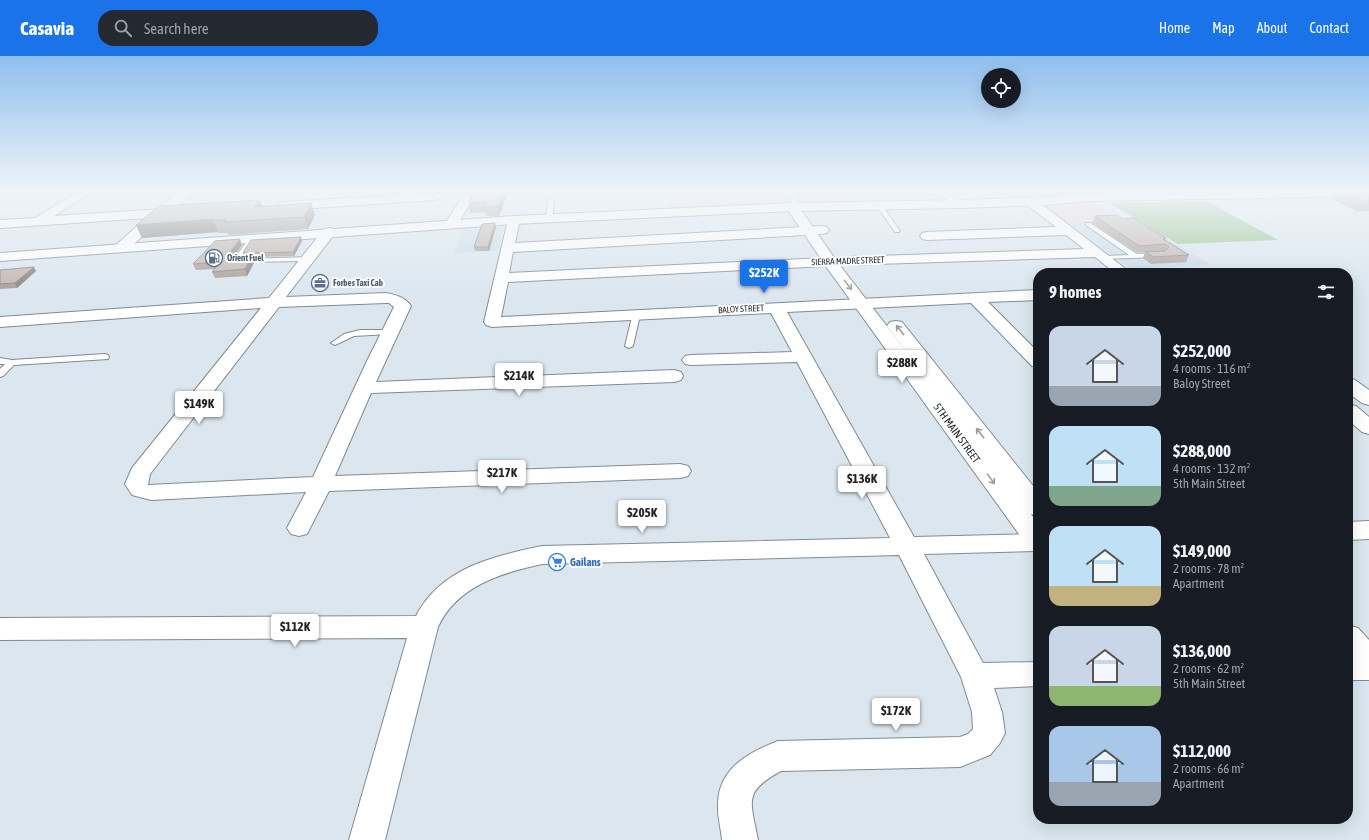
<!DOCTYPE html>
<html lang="en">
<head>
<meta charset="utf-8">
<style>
	body { margin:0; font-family:"Asap Condensed",sans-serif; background:#242831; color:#f1f3f6; height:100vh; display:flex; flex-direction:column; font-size:15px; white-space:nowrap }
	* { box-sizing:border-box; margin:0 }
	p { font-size:13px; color:#9ea1a6 }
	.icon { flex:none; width:22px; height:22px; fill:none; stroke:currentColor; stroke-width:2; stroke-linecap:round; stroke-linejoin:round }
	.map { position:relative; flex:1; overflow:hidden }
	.drawer { position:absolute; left:1033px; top:212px; width:320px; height:556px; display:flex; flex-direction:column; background:#171b24; border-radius:16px; box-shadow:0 4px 16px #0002 }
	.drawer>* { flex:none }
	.fabs { position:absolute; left:981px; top:12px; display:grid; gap:8px }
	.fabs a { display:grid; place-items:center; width:40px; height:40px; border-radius:50%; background:#171b24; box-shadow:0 4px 16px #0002; font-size:20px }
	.price { position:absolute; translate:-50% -34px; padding:0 9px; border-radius:4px; background:#fff; color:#222; font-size:13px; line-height:26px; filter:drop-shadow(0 1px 2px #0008) }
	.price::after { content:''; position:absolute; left:50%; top:24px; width:12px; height:9px; margin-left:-6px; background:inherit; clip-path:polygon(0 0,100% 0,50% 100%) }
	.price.on { background:#1a73e8; color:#fff }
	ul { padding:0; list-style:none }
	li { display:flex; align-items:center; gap:12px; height:100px; padding:0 16px }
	li span { display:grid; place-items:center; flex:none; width:112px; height:80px; border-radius:12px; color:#555 }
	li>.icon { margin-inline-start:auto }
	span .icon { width:48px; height:48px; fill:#fffc; stroke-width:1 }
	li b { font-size:17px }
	h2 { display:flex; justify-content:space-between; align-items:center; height:48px; padding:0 16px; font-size:17px }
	header { display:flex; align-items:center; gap:24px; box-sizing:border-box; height:56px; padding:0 20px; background:#1a73e8; color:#fff }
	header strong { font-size:19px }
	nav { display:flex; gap:22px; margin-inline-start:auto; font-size:14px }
	.search { width:280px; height:36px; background:#242831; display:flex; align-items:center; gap:10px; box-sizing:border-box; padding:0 14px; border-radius:16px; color:#9ea1a6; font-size:15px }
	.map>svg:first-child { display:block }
</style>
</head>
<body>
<header>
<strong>Casavia</strong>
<div class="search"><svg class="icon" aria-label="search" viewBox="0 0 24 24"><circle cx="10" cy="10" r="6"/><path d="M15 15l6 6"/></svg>Search here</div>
<nav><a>Home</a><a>Map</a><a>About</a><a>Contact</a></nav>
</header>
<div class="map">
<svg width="1369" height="784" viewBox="0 0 1369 784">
	<rect width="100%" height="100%" fill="#dbe6ef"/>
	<g fill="#cadce9">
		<path d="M963,136H1051L1054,139L966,140Z"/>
		<path d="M1094,146L1123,165L1137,164L1211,209L1131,213L1043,148Z"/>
		<path d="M503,171L498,195L454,197L462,173Z"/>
	</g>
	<g fill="#eed3d5">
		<path d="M665,136H934L937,140L671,152Z"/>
		<path d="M1094,146L1123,165L1069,167L1043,148Z"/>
	</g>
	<path fill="#94c190" d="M1206,145L1278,184L1178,188L1109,147Z"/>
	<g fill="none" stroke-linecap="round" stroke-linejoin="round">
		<g stroke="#818b93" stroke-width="2">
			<g id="lane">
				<path d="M789,136H795L798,145L794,152L792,153L789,151L792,145Z"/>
				<path d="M1029,136H1036L1042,142L1037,143Z"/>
				<path d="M551,142L554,144L552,163L549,165L546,163L548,144Z"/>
				<path d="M877,148H881L900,175L899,176H895L876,149Z"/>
				<path d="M1086,167H1090L1137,198L1158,197L1161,199L1158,201L1103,203L1102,202L1105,200L1129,199L1086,169Z"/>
				<path d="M252,180L255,182L242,203L308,201L311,203L308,205L237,206L235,202L250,181Z"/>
				<path d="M633,257H639L640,259L633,290L629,292L625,290Z"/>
				<path d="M360,274H389L393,276L389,278L354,280L335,289L331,287L344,278Z"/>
				<path d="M105,298L108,299L109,301L108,303L14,309L3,320L0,321V313L5,308H0V302L12,304Z"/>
			</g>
		</g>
		<g stroke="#818b93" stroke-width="2">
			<g id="street">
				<path d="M0,136H7L4,140L0,141Z"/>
				<path d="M78,136H93L54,160L178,152L182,153L184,156L182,159L178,160L0,172V164L35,162Z"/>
				<path d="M403,136H416L415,138L439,137L441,140L439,143L435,144L283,154L279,153L277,150L279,147L283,146L401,139Z"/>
				<path d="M465,136H477L456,171H446L445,168Z"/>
				<path d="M1031,142L1035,143L1131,217H1115L1095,201L845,209L508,226L501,261L1038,234V244L988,246L1038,296V311L1032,310L971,247L787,256L914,481L1038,478L1037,495L924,498L983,607L1038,606V630L994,632L1002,656L1005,677L1000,687L990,699L960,711L781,715C742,736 751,746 758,784H722C721,772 717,760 718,747C719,712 749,696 778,685L960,681L968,678L973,673L972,656L961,621L899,499L542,508C501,517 457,530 438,571L385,784H349L407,582L0,584V562L416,560C441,512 493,500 542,490L890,482L797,306L691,309L685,308L682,304L685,300L691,299L792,296L771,257L492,271L486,269L484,266L508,164L509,161H519L520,164L515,187L822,170L827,171L829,174L827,177L822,178L513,196L509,217L845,201L1084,193L1066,179L927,184L922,183L920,180L922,177L927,176L1056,171L1027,149L1025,146L1027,143Z"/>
				<path d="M329,172L334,173L336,176L286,241L386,237C396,239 405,241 411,250L376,326L674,314L681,316L683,320L681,324L674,326L371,337L335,420L680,408L688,410L691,415L688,420L680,422L329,435L307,478L299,480L291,478L287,472L306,436L151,444L132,439L125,428L132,412L261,252L0,271V261L269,242L324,173ZM386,247H389L394,251L367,305L313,421L148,429L150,418L279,251Z"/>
				<path d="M1348,322L1355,324L1369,334V349L1362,347L1348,337Z"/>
				<path d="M1348,348L1356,350L1369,361V378L1362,376L1348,364Z"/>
				<path d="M1348,569L1358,572L1369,584V624H1348Z"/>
			</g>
		</g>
		<g stroke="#818b93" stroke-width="2">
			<g id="secondary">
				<path d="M180,136H195L165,160L126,195L121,196L116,195L114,192L116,189L155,154Z"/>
				<path d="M937,136H952L967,148L966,151H956Z"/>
				<path d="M792,147L797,148L835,203L923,317L887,270L890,266L896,265L902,266L1038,436V460L1031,458L1038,468V495L1029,492L825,209L786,151L787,148Z"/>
				<path d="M1369,465V483L1348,484V466Z"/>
			</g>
		</g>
		<g stroke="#818b93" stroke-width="2">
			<path id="primary" d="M1161,136H1369L1363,140L1087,145L1047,149L961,152L792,155L514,168L0,205V197L514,160L792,147L961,144L1047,141L1073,138Z"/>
		</g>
		<use href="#lane" fill="#fff" fill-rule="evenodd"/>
		<use href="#street" fill="#fff" fill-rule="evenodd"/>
		<use href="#secondary" fill="#fff" fill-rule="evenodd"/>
		<use href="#primary" fill="#fff" fill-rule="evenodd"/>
	</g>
	<g fill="#a59b96">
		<path d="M474,136H508L499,160H486L485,156L470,157L469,147Z"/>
		<path d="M1333,136H1369V155H1357L1330,142Z"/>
		<path d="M260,144L262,150L311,147L315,159L308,173L229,179L228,177H218V176L142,182L136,169Z"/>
		<path d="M1095,160L1123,163L1166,182L1165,184L1189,199L1186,206L1151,208L1143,202L1145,196H1136L1092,167Z"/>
		<path d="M496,171L489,195H475L474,191Z"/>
		<path d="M301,181L302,185L294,200L251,201L254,207L247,220L215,222L212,216L215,213L196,214L193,208L242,189L234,200L244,201L243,197Z"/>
		<path d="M0,214L36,215L17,232L0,233Z"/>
	</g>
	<g fill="#867e7a">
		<path d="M503,136H508L499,160L498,150Z"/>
		<path d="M260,144L264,157L254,151Z"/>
		<path d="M311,147L315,159L308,173L304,161Z"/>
		<path d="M214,163L213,164L218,176L142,182L136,169Z"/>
		<path d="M495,167L496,171L489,195L488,191Z"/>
		<path d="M301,181L302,185L294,200L293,196Z"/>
		<path d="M240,183L242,189L234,201L231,195Z"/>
		<path d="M251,201L254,207L247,220L245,213Z"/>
		<path d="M34,211L36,215L17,232L15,227Z"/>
	</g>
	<g fill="#c0b4ae" stroke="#867e7a">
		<path d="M474,136H503L498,150L485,151L486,147H469Z"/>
		<path d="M1343,136H1369V145H1363Z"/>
		<path d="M260,144L254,151L311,147L304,161L224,166L226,164H213L214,163L136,169L159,150Z"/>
		<path d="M1117,159L1123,163L1133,162L1166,182L1163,183L1189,199L1154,201L1145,196L1165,195L1169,191L1165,188L1139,190L1095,160Z"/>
		<path d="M495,167L488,191H474L482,168Z"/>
		<path d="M301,181L293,196L243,197L251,184Z"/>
		<path d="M240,183L231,195L233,200L251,201L245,213L212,216L220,206L193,208L215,185Z"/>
		<path d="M34,211L15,227L0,228V214Z"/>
	</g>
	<defs><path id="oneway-shaft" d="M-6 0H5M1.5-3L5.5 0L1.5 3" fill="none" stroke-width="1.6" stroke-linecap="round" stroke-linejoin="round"/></defs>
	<g stroke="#9a9c9d">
		<use href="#oneway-shaft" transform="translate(848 229) rotate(52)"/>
		<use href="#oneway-shaft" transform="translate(900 274) rotate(-128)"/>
		<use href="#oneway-shaft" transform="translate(980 377) rotate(-128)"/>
		<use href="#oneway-shaft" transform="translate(991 423) rotate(54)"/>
	</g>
	<linearGradient id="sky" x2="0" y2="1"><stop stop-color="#8fbfef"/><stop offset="0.55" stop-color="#eff4f8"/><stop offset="1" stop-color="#eff4f8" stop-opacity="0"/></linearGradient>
	<rect width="1369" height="246" fill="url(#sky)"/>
	<defs>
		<g id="fuel-ring" transform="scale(0.9)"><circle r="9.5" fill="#fff" stroke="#5c6f8a" stroke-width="1.5"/><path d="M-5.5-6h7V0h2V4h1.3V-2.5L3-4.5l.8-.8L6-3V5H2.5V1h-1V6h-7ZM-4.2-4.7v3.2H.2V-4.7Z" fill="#5c6f8a"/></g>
		<g id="office-ring" transform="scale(0.9)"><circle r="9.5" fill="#fff" stroke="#5c6f8a" stroke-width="1.5"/><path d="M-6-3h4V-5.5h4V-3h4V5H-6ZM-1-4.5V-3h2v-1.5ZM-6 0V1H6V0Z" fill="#5c6f8a"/></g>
		<g id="supermarket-ring" transform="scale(0.9)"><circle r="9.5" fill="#fff" stroke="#3f7fe0" stroke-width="1.5"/><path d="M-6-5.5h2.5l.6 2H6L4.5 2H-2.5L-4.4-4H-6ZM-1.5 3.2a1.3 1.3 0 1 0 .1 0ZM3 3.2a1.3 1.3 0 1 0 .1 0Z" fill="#3f7fe0"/></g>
	</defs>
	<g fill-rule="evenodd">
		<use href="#fuel-ring" x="214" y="202"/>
		<use href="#office-ring" x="320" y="227"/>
		<use href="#supermarket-ring" x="557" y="506"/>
	</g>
	<g text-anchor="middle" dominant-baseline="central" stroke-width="4" stroke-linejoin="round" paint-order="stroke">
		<g font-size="9" font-weight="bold" fill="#4e5e75" stroke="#fff" text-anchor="start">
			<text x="227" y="202">Orient Fuel</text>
			<text x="333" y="227">Forbes Taxi Cab</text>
		</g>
		<g font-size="9" fill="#1f2326" stroke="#fff">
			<text transform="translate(848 205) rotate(-2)">SIERRA MADRE STREET</text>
			<text transform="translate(741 253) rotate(-3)">BALOY STREET</text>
		</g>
		<g font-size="11" fill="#1f2326" stroke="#fff">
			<text transform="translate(957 377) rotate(54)">5TH MAIN STREET</text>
		</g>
		<g font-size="11" font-weight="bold" fill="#366cbe" stroke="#fff" text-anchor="start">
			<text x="570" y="506">Gailans</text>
		</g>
	</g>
</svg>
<div class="fabs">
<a><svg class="icon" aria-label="locate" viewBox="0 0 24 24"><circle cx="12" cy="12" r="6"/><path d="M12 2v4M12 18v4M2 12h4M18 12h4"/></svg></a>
</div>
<b class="price on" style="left:764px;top:238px">$252K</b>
<b class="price" style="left:902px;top:328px">$288K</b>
<b class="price" style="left:519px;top:341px">$214K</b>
<b class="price" style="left:199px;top:369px">$149K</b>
<b class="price" style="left:502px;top:438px">$217K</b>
<b class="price" style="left:862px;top:444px">$136K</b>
<b class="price" style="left:642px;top:478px">$205K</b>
<b class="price" style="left:295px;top:592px">$112K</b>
<b class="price" style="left:896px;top:676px">$172K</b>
<section class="drawer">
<h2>9 homes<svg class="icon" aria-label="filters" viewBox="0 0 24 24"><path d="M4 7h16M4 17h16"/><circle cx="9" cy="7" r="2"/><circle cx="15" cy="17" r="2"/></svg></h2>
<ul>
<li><span style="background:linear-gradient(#c9d6e8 75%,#9aa5b1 0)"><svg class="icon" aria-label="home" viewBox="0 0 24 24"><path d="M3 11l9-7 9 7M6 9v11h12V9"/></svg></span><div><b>$252,000</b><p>4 rooms · 116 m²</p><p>Baloy Street</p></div></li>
<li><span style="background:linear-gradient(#bfe0f5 75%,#7fa58c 0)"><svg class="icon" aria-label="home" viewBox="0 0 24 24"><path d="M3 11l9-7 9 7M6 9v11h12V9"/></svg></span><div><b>$288,000</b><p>4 rooms · 132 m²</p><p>5th Main Street</p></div></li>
<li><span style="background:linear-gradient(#bfe0f5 75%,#c2b280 0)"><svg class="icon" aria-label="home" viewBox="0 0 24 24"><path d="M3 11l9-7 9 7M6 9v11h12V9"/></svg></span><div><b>$149,000</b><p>2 rooms · 78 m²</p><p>Apartment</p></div></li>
<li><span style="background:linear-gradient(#c9d6e8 75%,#8fb573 0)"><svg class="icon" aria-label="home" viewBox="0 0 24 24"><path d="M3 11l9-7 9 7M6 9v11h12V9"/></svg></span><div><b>$136,000</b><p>2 rooms · 62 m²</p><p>5th Main Street</p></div></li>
<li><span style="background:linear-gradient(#a9c7e8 70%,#9aa5b1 0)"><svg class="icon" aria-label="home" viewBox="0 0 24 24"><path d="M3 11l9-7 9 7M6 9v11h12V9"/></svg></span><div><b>$112,000</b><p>2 rooms · 66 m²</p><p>Apartment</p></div></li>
</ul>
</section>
</div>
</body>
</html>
